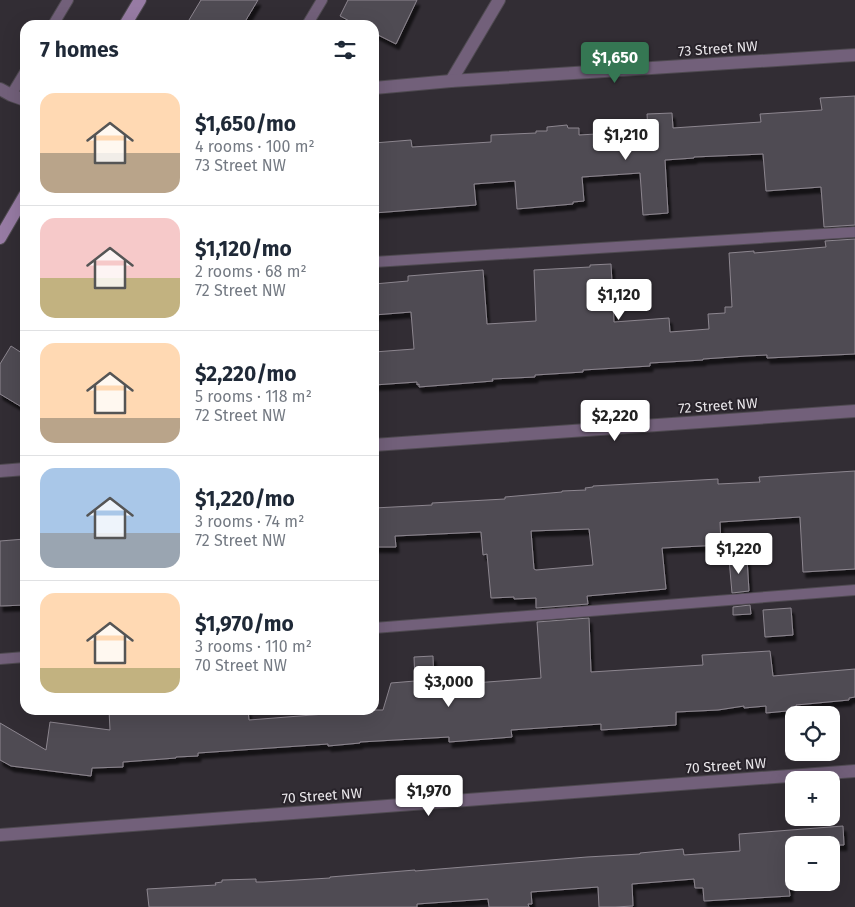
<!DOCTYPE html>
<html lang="en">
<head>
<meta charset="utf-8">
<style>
	body { margin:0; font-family:"Fira Sans",sans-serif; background:#f2f2f3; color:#1f2937; height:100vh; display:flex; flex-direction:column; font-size:19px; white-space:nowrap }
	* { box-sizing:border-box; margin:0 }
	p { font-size:16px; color:#747a83 }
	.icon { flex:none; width:28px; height:28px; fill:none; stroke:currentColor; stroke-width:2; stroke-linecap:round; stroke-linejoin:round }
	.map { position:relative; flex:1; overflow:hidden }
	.panel { position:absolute; left:20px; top:20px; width:359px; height:695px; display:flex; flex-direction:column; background:#fff; border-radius:15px; box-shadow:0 5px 20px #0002 }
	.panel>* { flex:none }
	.buttons { position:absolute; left:785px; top:706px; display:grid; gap:10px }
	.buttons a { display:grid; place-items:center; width:55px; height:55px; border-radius:10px; background:#fff; box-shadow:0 5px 20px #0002; font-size:25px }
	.price { position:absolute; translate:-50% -42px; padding:0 11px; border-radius:5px; background:#fff; color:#222; font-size:16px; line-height:32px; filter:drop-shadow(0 1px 2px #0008) }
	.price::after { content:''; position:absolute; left:50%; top:30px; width:15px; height:11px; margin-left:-8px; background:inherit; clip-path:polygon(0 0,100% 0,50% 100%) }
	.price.current { background:#357753; color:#fff }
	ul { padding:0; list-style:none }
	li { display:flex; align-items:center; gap:15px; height:125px; padding:0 20px }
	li+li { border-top:1px solid #e0e1e3 }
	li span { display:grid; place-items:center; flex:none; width:140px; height:100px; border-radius:15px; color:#555 }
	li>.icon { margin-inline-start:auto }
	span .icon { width:60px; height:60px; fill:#fffc; stroke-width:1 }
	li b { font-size:21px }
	h2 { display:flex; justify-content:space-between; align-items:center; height:60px; padding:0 20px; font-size:21px }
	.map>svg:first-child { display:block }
</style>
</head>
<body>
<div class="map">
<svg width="855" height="907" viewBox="0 0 855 907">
	<defs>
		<filter id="shadow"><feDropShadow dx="3" dy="5.5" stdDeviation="1" flood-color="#0009"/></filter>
	</defs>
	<rect width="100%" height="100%" fill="#322d34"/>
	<g fill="#504b53" stroke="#8c868f" fill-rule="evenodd" filter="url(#shadow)">
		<path d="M201,0H258L243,25H186Z"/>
		<path d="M348,0H417L396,44L374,33V25H357L340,16Z"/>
		<path d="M855,96V225L824,227L821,187L766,191L763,154L694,157V158L665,160L668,213L643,215L640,173L582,177L584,201L573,202V204L517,209L515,181L474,184L476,205L374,213V143L411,140L412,147L491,142V135L536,133V131H547V127L567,125L568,128H579V135L648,131L647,114L672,113L673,128L761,122L760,114L822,110L820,98Z"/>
		<path d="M855,239V354L767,358V355L746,356L703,359V360L650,363V366L583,370V372L535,375V377L492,379L493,381L419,387V384L417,385V382L374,385V352L414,349L411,312L374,315V284L408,281V276L483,270L487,324L536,321L534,270L590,267V265L611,264L614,322L669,318L670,332L709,329L708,314L725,313V307H732L729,253L754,251V253L826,247L825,241Z"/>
		<path d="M11,346L25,355V409L0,394V364Z"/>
		<path d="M855,471V569L803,572L800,517L720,522L721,545L662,548L666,589L587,596L588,604L536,608V598L514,599V597L491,598L487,554L483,555L481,532L395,536L396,547H374V508L432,505V503L505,499V497L562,492V491L586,490L585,488L593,487V486L718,479V484L760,482L759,477ZM589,529L593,565L536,570L534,569L531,531Z"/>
		<path d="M25,539V605L0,606V541Z"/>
		<path d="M747,558L749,591L732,593L729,559Z"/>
		<path d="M750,605L751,614L733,615V607Z"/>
		<path d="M791,608L793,635L765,637L763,610Z"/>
		<path d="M589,618L591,672L703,665L702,655L770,651L773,676L855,669V697L849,698V700L796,705L797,710L766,713V706L744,708V706L718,710L676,712V725L601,730V724L511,730L512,737L449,742V737L360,742V743L328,746V744L198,753V756L176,757V758L123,762V767L92,768L91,776L11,766L0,760V723L46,750L50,722L110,730L109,710H248L249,720L325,714V710H383L391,683L415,681L414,657L433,656L434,686L541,678L537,622Z"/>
		<path d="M843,826L844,845H788L791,888H789L790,896L704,901L703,888H695L694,879L632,884L633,906L615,907H599L598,887L531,892L532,904H528L529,907H489L488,899L417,904V907H149L147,889L216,885L215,883L222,882V880L256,879V882H263L330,878V877L415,870V871L587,857L640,854V853L683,849L684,855L740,851L739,834Z"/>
	</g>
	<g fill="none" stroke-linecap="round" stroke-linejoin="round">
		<g stroke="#4f4a51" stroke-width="12">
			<g id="lane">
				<path d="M53,25L68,0"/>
				<path d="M307,25L322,0"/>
				<path d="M11,95L25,72"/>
				<path d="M374,262L855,232"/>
				<path d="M374,628L855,590"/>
				<path d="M0,659L25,657"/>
			</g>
		</g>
		<g stroke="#4f4a51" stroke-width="14">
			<g id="street">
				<path d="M451,81L499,0"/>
				<path d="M374,88L451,81L855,55"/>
				<path d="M0,89L11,95L25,100"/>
				<path d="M374,445L855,411"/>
				<path d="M0,471L25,469"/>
				<path d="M0,835L855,771"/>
			</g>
		</g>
		<g stroke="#4f4a51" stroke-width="14">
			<g id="secondary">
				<path d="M125,25L140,0"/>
				<path d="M0,238L25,195"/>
			</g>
		</g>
		<use href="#lane" stroke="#72607a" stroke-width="10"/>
		<use href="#street" stroke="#72607a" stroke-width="12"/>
		<use href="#secondary" stroke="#977ba4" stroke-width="12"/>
	</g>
	<g text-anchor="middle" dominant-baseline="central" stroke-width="4" stroke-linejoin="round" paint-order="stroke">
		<g font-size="14" fill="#e8e5e9" stroke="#28232a">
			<text transform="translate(718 49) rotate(-4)">73 Street NW</text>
			<text transform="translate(718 406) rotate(-4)">72 Street NW</text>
			<text transform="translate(726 766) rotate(-4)">70 Street NW</text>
			<text transform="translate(322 796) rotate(-4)">70 Street NW</text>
		</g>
	</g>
</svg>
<div class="buttons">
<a><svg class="icon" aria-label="locate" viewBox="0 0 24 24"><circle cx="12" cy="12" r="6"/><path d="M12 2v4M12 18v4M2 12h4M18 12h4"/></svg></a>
<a>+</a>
<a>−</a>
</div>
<b class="price current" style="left:615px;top:84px">$1,650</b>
<b class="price" style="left:626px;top:161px">$1,210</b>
<b class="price" style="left:619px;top:321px">$1,120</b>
<b class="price" style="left:615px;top:442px">$2,220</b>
<b class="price" style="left:739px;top:575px">$1,220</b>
<b class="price" style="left:449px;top:708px">$3,000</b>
<b class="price" style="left:429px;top:817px">$1,970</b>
<section class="panel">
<h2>7 homes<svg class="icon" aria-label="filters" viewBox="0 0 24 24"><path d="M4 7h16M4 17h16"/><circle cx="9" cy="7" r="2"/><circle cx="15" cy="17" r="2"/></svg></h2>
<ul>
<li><span style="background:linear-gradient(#ffd9b3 60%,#b9a48a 0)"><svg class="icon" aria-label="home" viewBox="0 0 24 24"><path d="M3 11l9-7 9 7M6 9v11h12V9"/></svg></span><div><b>$1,650/mo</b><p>4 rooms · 100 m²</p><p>73 Street NW</p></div></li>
<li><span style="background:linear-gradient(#f6c9c9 60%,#c2b280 0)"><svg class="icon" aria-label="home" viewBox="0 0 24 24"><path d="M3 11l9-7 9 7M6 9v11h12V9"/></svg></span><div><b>$1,120/mo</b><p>2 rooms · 68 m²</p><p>72 Street NW</p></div></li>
<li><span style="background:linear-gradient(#ffd9b3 75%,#b9a48a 0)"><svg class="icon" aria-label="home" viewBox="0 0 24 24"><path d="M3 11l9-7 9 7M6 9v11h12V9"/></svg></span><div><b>$2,220/mo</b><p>5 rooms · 118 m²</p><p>72 Street NW</p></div></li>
<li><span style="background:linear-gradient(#a9c7e8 65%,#9aa5b1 0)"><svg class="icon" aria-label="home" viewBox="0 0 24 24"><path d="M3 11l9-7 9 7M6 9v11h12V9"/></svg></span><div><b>$1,220/mo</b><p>3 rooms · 74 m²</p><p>72 Street NW</p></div></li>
<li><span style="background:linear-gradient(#ffd9b3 75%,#c2b280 0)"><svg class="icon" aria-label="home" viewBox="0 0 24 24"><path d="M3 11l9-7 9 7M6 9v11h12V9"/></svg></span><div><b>$1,970/mo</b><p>3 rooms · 110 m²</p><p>70 Street NW</p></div></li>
</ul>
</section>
</div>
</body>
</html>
